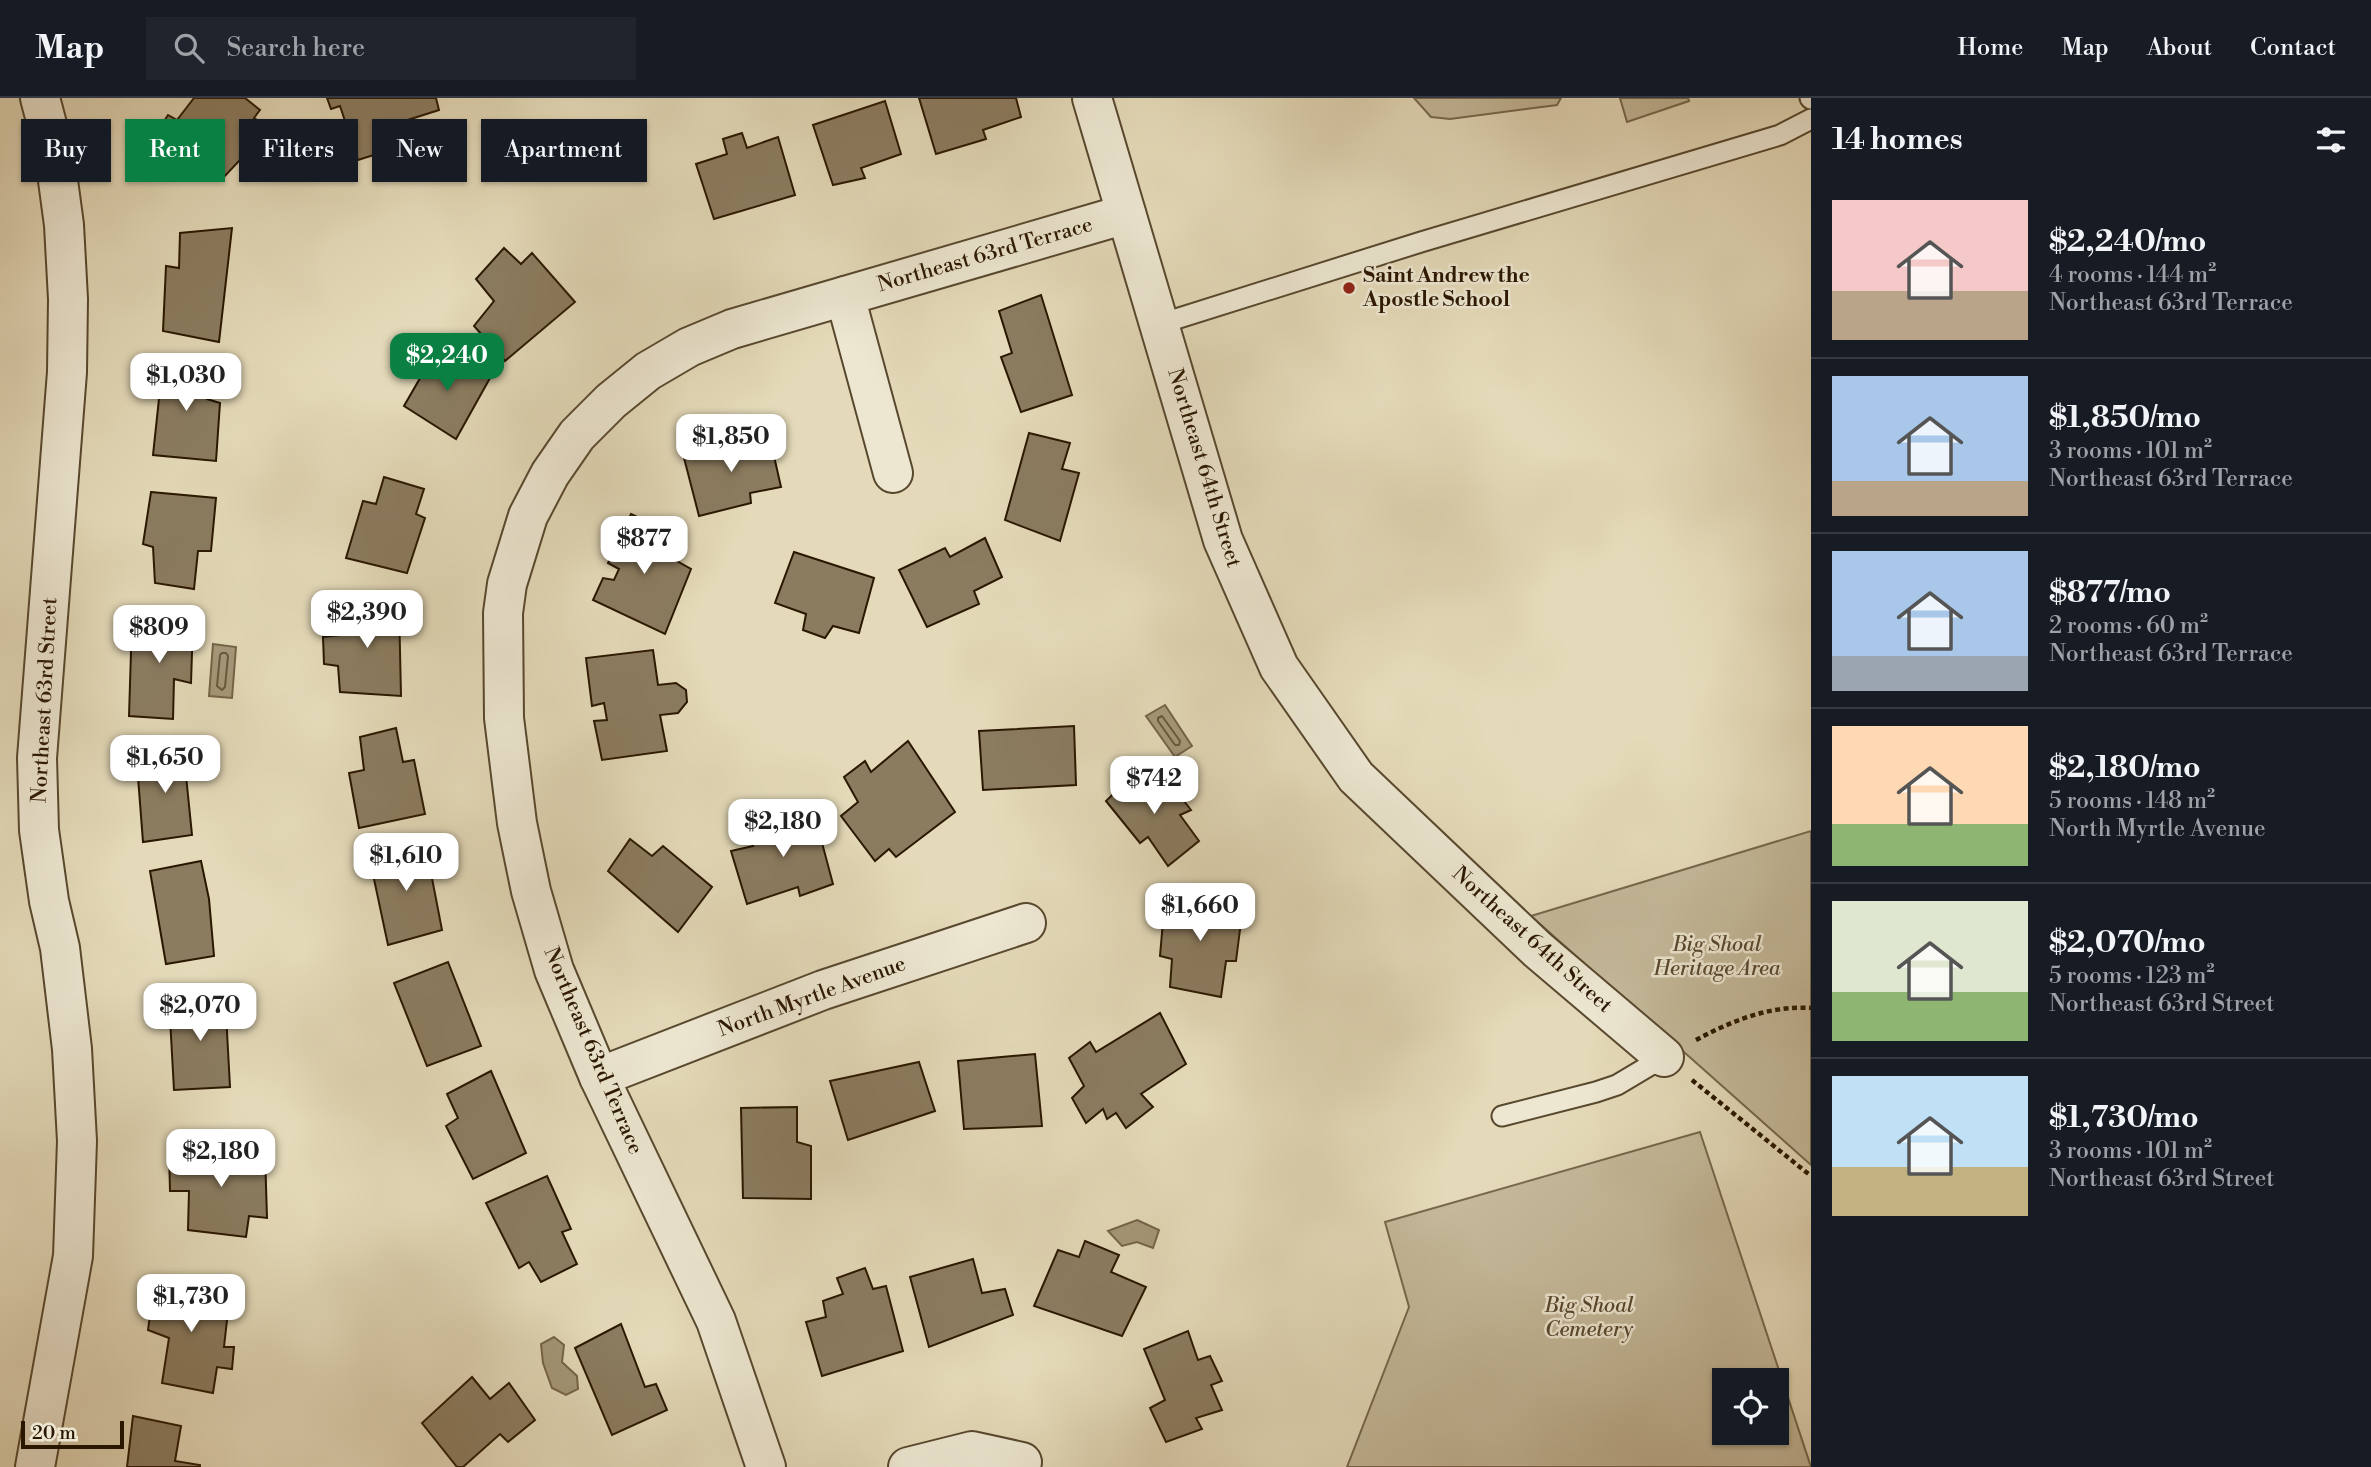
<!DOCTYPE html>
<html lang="en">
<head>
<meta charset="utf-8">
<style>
	body { margin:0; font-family:"Libre Bodoni",serif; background:#20242c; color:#f1f3f6; height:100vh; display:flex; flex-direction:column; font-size:26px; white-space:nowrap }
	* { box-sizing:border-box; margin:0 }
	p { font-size:23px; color:#9ea1a6 }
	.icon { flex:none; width:38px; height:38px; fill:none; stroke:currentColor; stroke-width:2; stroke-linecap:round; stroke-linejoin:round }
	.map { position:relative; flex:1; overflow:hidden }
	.panel { display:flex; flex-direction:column; background:#171b24; width:560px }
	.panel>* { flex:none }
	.hud { position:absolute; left:21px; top:21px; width:665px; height:63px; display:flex; gap:14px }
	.buttons { position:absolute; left:1712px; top:1270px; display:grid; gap:14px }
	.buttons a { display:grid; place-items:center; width:77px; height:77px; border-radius:0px; background:#171b24; box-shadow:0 2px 5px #0004; font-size:35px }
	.scale { position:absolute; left:21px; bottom:18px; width:103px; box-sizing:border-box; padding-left:7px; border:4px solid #2a1700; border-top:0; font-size:19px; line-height:24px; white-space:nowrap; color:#2a1700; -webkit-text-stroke:5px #ede7d2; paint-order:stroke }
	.price { position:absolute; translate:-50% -60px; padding:0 16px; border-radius:14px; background:#fff; color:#222; font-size:23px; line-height:46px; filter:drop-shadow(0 2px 4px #0008) }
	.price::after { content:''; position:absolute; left:50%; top:42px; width:21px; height:16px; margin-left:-10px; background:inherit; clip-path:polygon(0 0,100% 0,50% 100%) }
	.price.on { background:#0b8043; color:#fff }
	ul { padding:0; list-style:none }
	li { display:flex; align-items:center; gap:21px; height:175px; padding:0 21px }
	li+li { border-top:2px solid #363941 }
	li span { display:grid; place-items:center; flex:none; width:196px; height:140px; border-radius:0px; color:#555 }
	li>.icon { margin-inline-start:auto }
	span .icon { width:84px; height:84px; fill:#fffc; stroke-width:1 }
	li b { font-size:30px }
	h2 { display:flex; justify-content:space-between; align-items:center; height:84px; padding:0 21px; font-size:30px }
	.tag { padding:0 24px; border-radius:0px; background:#171b24; box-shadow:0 2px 5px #0004; font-size:24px; line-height:63px }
	.tag.on { background:#0b8043; color:#fff }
	header { display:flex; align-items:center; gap:42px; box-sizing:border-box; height:98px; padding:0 35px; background:#171b24; border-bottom:2px solid #363941 }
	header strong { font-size:33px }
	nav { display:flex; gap:38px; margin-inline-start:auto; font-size:24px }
	.search { width:490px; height:63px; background:#20242c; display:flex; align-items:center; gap:18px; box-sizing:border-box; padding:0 24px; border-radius:0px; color:#9ea1a6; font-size:26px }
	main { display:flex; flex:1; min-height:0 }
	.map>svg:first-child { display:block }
</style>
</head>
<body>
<header>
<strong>Map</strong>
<div class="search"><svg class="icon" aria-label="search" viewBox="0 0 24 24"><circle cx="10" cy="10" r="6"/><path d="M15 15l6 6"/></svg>Search here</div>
<nav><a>Home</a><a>Map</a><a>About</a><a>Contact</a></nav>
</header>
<main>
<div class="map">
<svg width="1811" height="1369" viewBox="0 0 1811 1369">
	<rect width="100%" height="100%" fill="#e4dab9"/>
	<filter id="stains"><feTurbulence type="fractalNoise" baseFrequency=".00286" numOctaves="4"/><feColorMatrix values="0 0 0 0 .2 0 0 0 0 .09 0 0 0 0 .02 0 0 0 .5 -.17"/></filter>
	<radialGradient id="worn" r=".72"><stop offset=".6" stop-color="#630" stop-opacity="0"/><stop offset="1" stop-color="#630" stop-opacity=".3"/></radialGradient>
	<g fill="#c4b99a" stroke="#77684d" stroke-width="2" fill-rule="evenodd">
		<path d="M1414,0H1561L1557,7L1450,21L1431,19Z"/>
		<path d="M1620,0H1688L1689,3L1627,24Z"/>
		<path d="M1811,733V1067L1531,818Z"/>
		<path d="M1700,1034L1811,1369H1347L1409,1209L1385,1124ZM1724,1283H1776V1335H1724Z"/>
	</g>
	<g fill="#a5987a" stroke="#746449" stroke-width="2">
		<path d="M213,546L236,549L232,600L209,598Z"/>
		<path d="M1165,607L1192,648L1175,659L1146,618Z"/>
		<path d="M1137,1122L1159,1132L1153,1150L1137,1144L1122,1148L1108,1133Z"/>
		<path d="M554,1239L564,1247L562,1264L577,1278L578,1291L566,1297L552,1290L543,1265L541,1246Z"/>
	</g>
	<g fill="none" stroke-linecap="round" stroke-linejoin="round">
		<g stroke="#68583d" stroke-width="2">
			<path d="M222,555H226L228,558L225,589L222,592L217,588L220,557Z"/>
			<path d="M1162,618L1180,643L1179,647H1175L1158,623V620Z"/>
		</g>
	</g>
	<g fill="#8b7c60" stroke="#2a1700" stroke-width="2">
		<path d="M194,0H245L260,12L254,20L270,30L224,79L196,58L182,72L152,42L168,17L177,22Z"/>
		<path d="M327,0H436L439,12L395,26L402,48L358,62L340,8L331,11Z"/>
		<path d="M919,0H1016L1021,19L983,32L986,41L936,56Z"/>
		<path d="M885,3L901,56L861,70L865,80L833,87L813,27Z"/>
		<path d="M742,35L747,50L778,39L795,97L714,121L696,66L727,56L723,41Z"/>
		<path d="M232,130L219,244L163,233L166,168L179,170L180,135Z"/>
		<path d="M504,150L521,166L532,155L575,204L505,263L474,228L494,203L476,181Z"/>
		<path d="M1041,197L1072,297L1021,314L1001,259L1012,255L999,213Z"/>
		<path d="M438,249L490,280L456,341L404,308Z"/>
		<path d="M163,263L211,267L207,301L220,305L216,363L153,357Z"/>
		<path d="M1029,335L1070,345L1062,371L1079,375L1060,443L1005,422Z"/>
		<path d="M769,336L781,389L750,395L751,405L699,418L683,356Z"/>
		<path d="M384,379L424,391L416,416L425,420L407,475L346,460L363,403L376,406Z"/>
		<path d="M151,394L216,400L211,453H198L194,491L155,485L153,449L143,446Z"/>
		<path d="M631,416L676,438L668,458L691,471L665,536L593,502L603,480L614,482L619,471L608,465Z"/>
		<path d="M985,440L1002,479L974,493L979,506L927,529L899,472L945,450L950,459Z"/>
		<path d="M794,454L874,480L859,535L833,528L825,540L803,532L806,516L775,505Z"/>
		<path d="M341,508H399L401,598L340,594L338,568L324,566L323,539L340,537Z"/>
		<path d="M132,522L193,523L191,585L174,581L173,621L129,618Z"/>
		<path d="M653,552L658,587L676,585L686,592L687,604L678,615L660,617L667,653L602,662L594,623L607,622L604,605L592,608L586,560Z"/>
		<path d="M1074,628L1076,687L983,692L979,633Z"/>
		<path d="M396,630L403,664L414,662L425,716L359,730L349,675L364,672L360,639Z"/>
		<path d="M908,643L955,714L896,759L889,751L875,763L841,718L858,704L844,679L865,663L871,674Z"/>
		<path d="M183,648L192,737L143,744L138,679L148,680L144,650Z"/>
		<path d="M1142,668L1163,697L1173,689L1191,712L1180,717L1199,743L1168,768L1148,739L1140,745L1106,703Z"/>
		<path d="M799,708L806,730L817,726L833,786L800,798L798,789L747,806L731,753L753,748L750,737L772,730L769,718Z"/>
		<path d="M630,741L652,758L663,748L712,789L678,834L608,773Z"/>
		<path d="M425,744L442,832L388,847L371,767L383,764L381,753Z"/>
		<path d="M201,763L209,801L214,858L166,866L150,773Z"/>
		<path d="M1165,800L1243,808L1236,863H1226L1221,899L1170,889L1172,861L1160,858Z"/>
		<path d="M448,864L481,948L427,968L394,885Z"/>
		<path d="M225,897L230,989L174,992L169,902Z"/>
		<path d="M1160,915L1186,966L1141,996L1153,1009L1126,1030L1116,1015L1107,1021L1103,1011L1086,1025L1072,1000L1084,988L1069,960L1090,944L1096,954Z"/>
		<path d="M1035,956L1042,1028L964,1031L958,963Z"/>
		<path d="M919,964L935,1013L848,1042L830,983Z"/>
		<path d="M491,973L526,1055L473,1081L446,1028L458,1020L447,996Z"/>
		<path d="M797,1009V1044L811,1048V1101L743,1100L741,1010Z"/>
		<path d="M169,1053L265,1056L267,1120L249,1118L246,1139L188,1132L189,1093H170Z"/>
		<path d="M547,1078L571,1131L562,1134L577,1166L541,1184L529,1164L519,1170L486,1105Z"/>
		<path d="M1085,1143L1119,1157L1111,1174L1146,1189L1122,1238L1034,1208L1058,1152L1079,1159Z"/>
		<path d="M973,1161L982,1195L1005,1191L1013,1217L929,1249L910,1179Z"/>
		<path d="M865,1170L873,1191L886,1188L903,1253L822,1278L806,1224L826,1219L823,1203L843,1196L837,1180Z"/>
		<path d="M155,1181L198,1185V1198L229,1204L224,1249H234L232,1271L217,1269L213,1295L162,1285L169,1240L148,1232Z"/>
		<path d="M621,1226L645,1289L656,1286L667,1312L612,1337L575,1250Z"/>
		<path d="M1188,1233L1198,1262L1210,1258L1222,1283L1211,1287L1222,1312L1196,1320L1202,1331L1166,1344L1150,1310L1165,1302L1144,1251Z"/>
		<path d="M472,1279L490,1301L509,1285L535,1322L508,1344L500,1336L463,1369H457L422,1325Z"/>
		<path d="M133,1318L181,1328L175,1363L200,1367V1369H127Z"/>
	</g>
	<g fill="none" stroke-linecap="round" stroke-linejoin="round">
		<g stroke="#58482e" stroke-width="23">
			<g id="lane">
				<path d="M1810,0L1811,1"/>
				<path d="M1160,226L1421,144L1780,37L1811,21"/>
				<path d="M1502,1018L1596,994L1617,987L1664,959"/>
			</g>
		</g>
		<g stroke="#58482e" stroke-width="42">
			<g id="street">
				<path d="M1092,0L1223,442L1279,569L1356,679L1538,852L1664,959"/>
				<path d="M845,198L893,375"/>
				<path d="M599,979L823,892L1026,825"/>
				<path d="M35,1369L73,1158L77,1043L72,951L60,850L49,803L39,732L37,660L67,274L68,201L64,127L54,53L40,0"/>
				<path d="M766,1369L716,1223L599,979L554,872L531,793L517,725L504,620L503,515L507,486L528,418L550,376L577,337L611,303L648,273L689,249L732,231L1126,116"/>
				<path d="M908,1369L972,1353L1022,1364"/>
			</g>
		</g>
		<g stroke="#2a1700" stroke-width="4.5" stroke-dasharray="5 3.5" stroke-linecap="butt">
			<path d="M1696,942C1731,923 1771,907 1811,910"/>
			<path d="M1692,982L1811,1078"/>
		</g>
		<use href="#lane" stroke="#ede7d2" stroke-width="19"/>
		<use href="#street" stroke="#ede7d2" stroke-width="38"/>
	</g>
	<circle fill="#8f2418" stroke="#ede7d2" stroke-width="2.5" cx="1349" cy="190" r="7"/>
	<g text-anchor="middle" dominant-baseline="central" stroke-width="5" stroke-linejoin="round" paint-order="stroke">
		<g font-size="21" fill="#2a1700" stroke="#ede7d2">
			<text transform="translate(985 157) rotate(-16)">Northeast 63rd Terrace</text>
			<text transform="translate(1204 370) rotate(73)">Northeast 64th Street</text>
			<text transform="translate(45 602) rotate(-87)">Northeast 63rd Street</text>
			<text transform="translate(1532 842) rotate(42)">Northeast 64th Street</text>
			<text transform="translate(812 899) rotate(-20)">North Myrtle Avenue</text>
			<text transform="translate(593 953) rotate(67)">Northeast 63rd Terrace</text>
		</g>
		<g font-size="21" font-weight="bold" fill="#2a1700" stroke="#ede7d2" text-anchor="start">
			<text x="1363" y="178">Saint Andrew the<tspan x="1363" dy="24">Apostle School</tspan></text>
		</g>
		<g font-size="21" font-style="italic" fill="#58482e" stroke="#ede7d2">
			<text x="1717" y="847">Big Shoal<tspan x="1717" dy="24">Heritage Area</tspan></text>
			<text x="1589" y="1208">Big Shoal<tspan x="1589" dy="24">Cemetery</tspan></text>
		</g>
	</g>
	<rect width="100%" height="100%" filter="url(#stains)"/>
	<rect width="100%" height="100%" fill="url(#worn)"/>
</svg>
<div class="buttons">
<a><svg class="icon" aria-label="locate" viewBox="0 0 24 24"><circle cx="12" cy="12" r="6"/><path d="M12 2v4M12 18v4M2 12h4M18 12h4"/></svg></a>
</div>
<div class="scale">20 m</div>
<b class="price on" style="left:447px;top:295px">$2,240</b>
<b class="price" style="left:186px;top:315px">$1,030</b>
<b class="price" style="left:731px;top:376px">$1,850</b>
<b class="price" style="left:644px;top:478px">$877</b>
<b class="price" style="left:367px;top:552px">$2,390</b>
<b class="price" style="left:159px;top:567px">$809</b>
<b class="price" style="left:165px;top:697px">$1,650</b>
<b class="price" style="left:1154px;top:718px">$742</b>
<b class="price" style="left:783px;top:761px">$2,180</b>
<b class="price" style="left:406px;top:795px">$1,610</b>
<b class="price" style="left:1200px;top:845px">$1,660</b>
<b class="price" style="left:200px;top:945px">$2,070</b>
<b class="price" style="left:221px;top:1091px">$2,180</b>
<b class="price" style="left:191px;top:1236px">$1,730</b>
<div class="hud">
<a class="tag">Buy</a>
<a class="tag on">Rent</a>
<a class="tag">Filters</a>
<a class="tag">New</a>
<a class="tag">Apartment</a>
</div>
</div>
<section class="panel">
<h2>14 homes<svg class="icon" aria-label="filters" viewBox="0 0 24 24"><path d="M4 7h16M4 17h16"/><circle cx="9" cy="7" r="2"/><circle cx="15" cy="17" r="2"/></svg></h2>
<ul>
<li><span style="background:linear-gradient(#f6c9c9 65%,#b9a48a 0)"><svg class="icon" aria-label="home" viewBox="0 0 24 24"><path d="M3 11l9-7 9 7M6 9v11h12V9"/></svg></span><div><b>$2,240/mo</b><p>4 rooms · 144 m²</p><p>Northeast 63rd Terrace</p></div></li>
<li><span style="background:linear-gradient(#a9c7e8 75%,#b9a48a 0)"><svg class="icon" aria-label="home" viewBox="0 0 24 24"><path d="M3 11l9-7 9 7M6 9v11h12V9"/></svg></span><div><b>$1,850/mo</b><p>3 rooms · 101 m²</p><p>Northeast 63rd Terrace</p></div></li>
<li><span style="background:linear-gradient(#a9c7e8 75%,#9aa5b1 0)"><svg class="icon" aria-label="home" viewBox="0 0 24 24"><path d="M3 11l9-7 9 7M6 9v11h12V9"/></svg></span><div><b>$877/mo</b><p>2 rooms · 60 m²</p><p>Northeast 63rd Terrace</p></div></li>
<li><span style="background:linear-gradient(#ffd9b3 70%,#8fb573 0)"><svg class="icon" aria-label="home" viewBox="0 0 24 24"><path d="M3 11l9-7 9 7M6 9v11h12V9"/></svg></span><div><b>$2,180/mo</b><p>5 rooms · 148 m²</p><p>North Myrtle Avenue</p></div></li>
<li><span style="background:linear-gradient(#dfe7d0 65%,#8fb573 0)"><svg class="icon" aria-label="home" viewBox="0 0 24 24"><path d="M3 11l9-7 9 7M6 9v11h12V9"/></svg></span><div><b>$2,070/mo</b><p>5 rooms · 123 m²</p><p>Northeast 63rd Street</p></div></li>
<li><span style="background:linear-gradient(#bfe0f5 65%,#c2b280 0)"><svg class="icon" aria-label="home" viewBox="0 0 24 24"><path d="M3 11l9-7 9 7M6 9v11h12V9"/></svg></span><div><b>$1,730/mo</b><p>3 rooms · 101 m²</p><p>Northeast 63rd Street</p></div></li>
</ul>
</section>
</main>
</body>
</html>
